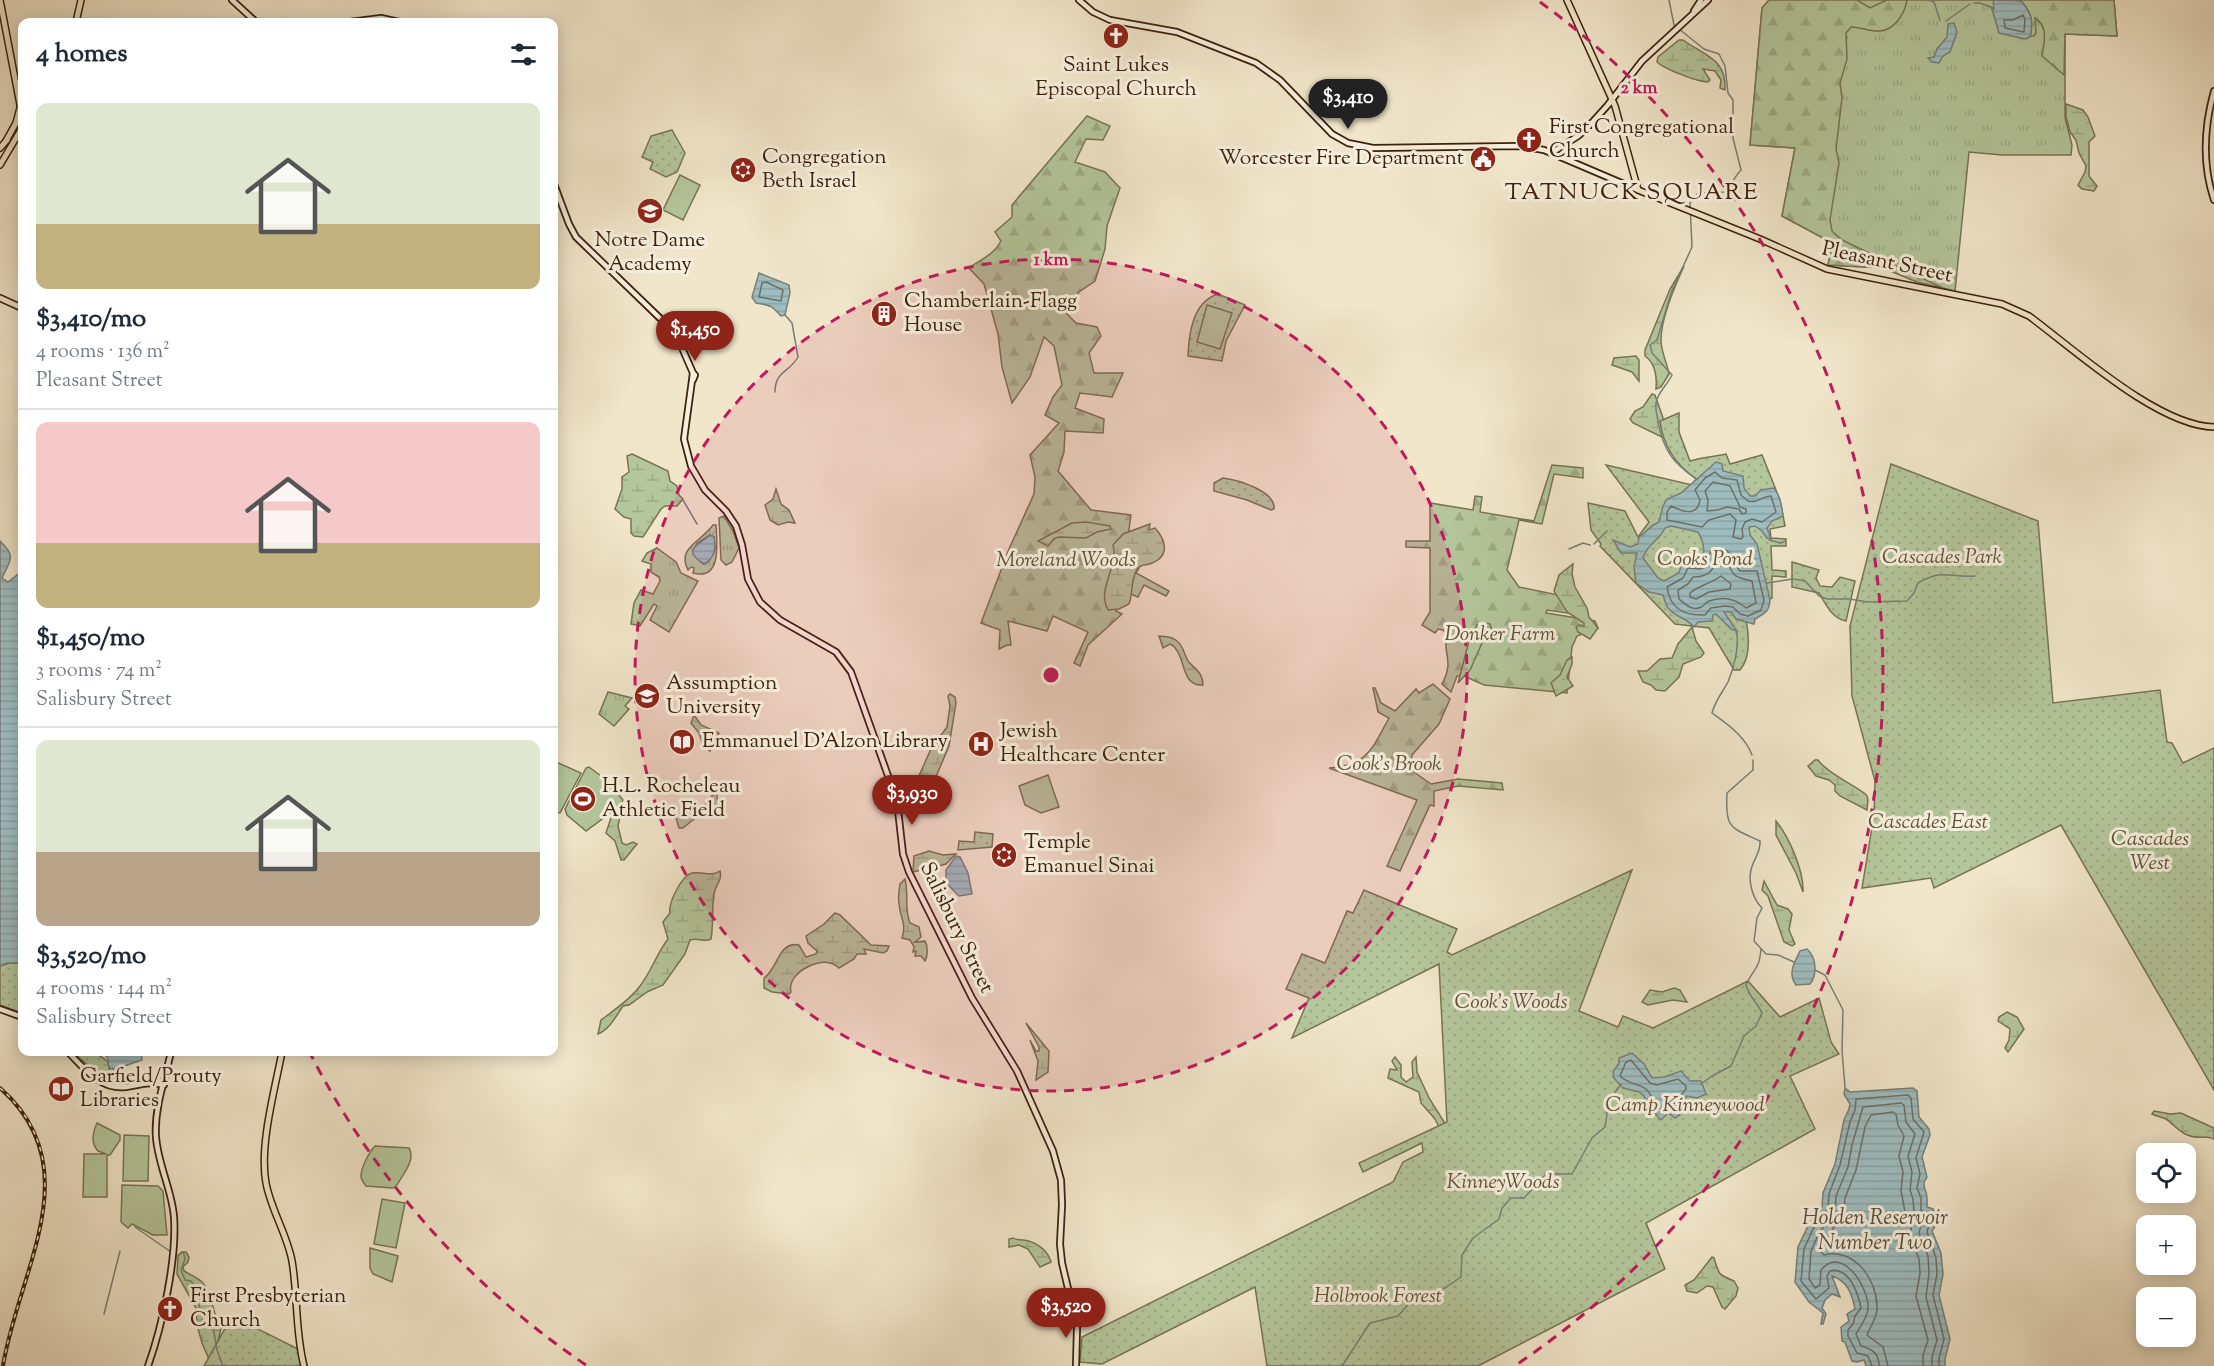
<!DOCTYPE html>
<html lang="en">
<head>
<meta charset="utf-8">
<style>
	body { margin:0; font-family:"Sorts Mill Goudy",serif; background:#f2f2f3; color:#1f2937; height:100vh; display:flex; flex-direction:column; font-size:22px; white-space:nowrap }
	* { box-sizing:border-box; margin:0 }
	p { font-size:20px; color:#747a83 }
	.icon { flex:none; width:33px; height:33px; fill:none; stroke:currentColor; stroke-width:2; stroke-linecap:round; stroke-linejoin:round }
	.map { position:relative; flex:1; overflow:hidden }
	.side { position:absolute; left:18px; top:18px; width:540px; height:1038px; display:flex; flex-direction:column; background:#fff; border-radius:12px; box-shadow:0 3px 15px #0003 }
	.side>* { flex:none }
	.tools { position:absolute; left:2136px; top:1143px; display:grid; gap:12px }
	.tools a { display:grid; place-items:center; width:60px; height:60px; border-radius:12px; background:#fff; box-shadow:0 3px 15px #0003; font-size:30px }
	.price { position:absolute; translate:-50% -51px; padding:0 14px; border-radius:21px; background:#8f2418; color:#fff; font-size:20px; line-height:39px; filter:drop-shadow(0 2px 3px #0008) }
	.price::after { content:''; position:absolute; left:50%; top:36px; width:18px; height:14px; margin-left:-9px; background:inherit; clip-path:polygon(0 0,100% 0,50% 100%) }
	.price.on { background:#222; color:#fff }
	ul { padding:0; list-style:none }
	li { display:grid; align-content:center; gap:12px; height:318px; padding:0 18px }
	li+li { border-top:2px solid #e0e1e3 }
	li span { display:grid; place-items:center; height:186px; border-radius:12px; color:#555 }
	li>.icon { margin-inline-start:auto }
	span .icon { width:108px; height:108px; fill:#fffc; stroke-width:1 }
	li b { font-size:26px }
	h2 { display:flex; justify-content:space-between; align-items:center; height:72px; padding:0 18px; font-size:26px }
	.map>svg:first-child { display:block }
</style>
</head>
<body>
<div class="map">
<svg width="2214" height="1366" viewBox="0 0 2214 1366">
	<defs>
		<pattern id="grass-tufts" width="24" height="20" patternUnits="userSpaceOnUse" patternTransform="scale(1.5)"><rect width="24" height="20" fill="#b4c69b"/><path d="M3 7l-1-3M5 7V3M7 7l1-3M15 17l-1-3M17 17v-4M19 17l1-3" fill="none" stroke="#9caa84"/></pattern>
		<pattern id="forest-firs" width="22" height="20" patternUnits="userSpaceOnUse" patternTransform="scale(1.5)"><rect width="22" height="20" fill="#b4c69b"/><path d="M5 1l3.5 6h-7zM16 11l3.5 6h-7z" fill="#9caa84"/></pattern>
		<pattern id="wetland-marsh" width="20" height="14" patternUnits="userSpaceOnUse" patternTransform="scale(1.5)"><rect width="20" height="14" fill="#b4c69b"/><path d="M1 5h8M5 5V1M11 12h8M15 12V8" fill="none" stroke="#9caa84"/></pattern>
		<pattern id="park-dots" width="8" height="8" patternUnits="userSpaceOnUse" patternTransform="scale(1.5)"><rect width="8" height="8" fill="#b4c69b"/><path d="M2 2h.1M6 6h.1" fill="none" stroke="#9caa84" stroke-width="1.8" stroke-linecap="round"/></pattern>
		<pattern id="water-rules" width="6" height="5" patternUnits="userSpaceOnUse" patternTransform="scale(1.5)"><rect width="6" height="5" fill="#9ebdc0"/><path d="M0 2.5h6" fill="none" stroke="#89a2a4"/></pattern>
	</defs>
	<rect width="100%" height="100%" fill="#f1e6ca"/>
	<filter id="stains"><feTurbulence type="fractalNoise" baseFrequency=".00333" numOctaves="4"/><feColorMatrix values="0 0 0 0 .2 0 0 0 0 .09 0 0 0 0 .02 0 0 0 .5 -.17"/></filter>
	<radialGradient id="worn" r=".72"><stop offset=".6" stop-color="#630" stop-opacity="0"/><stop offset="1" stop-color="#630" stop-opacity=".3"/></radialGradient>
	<g fill="url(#grass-tufts)" stroke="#787453" stroke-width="1.5" fill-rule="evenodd">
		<path d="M1769,0H2114L2117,36L2065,34V118L2072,145L2071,155H2002L1969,152L1955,291L1917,282L1884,268L1828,265L1831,251L1827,240L1782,216L1795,148L1750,145L1762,8Z"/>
		<path d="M724,516L733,531L739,548L732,562L726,565L721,560L719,518Z"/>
		<path d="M713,525H716C717,543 722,581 693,573L694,568L691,567L688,570C676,548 702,541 713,525ZM710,535L714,537L715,550L708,562L703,564L693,553L697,543Z"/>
		<path d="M657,548L676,562L681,573L698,581L669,632L650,620L657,606L654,604L640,626L631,624L634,603L641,590L653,594L660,581L659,577L651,572V564L642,561L647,553Z"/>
		<path d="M608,692L632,698L625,706L629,709L614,726L599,714Z"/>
	</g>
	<g fill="url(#forest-firs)" stroke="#787453" stroke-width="1.5">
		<path d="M1769,0H1857L1870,8L1887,0H1907C1905,13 1895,30 1880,31C1870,32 1861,27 1851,27L1846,33L1847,59L1840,83L1842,98L1836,149L1839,163L1830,220L1832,231L1842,240L1943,288L1917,282L1884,268L1828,265L1831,251L1827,240L1782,216L1795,148L1750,145L1762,8Z"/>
		<path d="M2020,0H2114L2117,36L2065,34L2064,75L2042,56C2044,42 2049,27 2035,18L2036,33L2034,36H2030C2034,21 2031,11 2020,0Z"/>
		<path d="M1087,116L1110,126L1103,140L1086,139L1075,162L1105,172L1120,188L1107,226L1105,249L1095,281L1079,292L1066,313L1076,323L1097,327L1101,336L1089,353L1094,373H1123L1112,397L1080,393L1075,408L1104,419L1103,433L1065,431L1064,452L1058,471L1091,510L1131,515L1125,558L1142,563L1136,573L1169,591L1166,596L1144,585L1138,597L1126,592L1116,611L1122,614L1088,645L1080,666L1074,663L1088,632L1053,616L1047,631L1008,621L1011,645H1007L999,649L1000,630L981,623L1009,549L1034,494L1035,477L1030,455L1059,423L1045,415L1053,397L1062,385L1054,346L1044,337L1030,377L1012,403L1002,367L998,334L984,284L969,268C982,258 993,256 1001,241L995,232L1012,217V205Z"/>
		<path d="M1552,465L1583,468V478L1554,474L1542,524L1519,520L1507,570L1519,587L1568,597L1567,613L1547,610L1546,613L1595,621L1598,628L1577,636L1572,647L1567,693L1484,685L1464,676H1457L1451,692L1442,684C1455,660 1442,654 1447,635L1443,630L1438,629L1435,633L1422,625L1430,612V548L1406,547V541H1430V503L1473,510L1475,496L1482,497L1480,512L1534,521Z"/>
		<path d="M1433,684L1450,699L1439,724L1412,755L1411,770L1431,784L1458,779L1502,783L1503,790L1458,786L1434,791V806L1430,805L1400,871L1387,866L1417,800L1329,768C1368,765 1372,749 1389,718L1378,712L1373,688H1375L1381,703L1395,711L1416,689L1419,693Z"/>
	</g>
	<g fill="url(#wetland-marsh)" stroke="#787453" stroke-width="1.5">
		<path d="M1679,40H1683C1705,56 1727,59 1725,90L1720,88L1721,80L1715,71L1703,69L1710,80L1708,82C1698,82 1664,69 1657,62L1658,57Z"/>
		<path d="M2066,104L2083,110L2088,117L2095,136L2089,142V176L2097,186L2094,191L2082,189L2078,185L2085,172L2086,166L2079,153L2076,140L2070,132L2066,117Z"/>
		<path d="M1684,266C1675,286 1660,320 1661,342C1662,354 1667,363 1669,374L1661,387L1656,389C1657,377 1655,363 1645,356V350L1670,289Z"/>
		<path d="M1636,356L1639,360V381L1632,372L1612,365L1614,358Z"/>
		<path d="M1652,394L1655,395L1663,418L1664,438L1633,423L1630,419L1635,411L1643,407Z"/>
		<path d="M632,454L668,471L670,481L677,486L679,495L683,499L677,506H665L661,509L643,537L634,536L631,533V519L624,517L615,509L622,489V477L629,472L627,456Z"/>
		<path d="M776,489L781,504L789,510L795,523L788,522L778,525L770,520L765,505L773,499Z"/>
		<path d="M1086,522L1110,526L1111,529L1097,532L1086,538L1060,537L1055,538L1048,546L1038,541L1072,523Z"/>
		<path d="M1150,524L1149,530L1155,528C1166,540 1170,556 1152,563C1146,566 1140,563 1136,571C1131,581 1133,594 1129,604L1119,609L1108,610C1096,589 1119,567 1113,545L1123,534Z"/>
		<path d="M1573,564L1572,574L1575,587L1587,608L1589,617L1598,628L1590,639L1578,632L1576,627L1579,625L1584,626V623L1567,612L1554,591L1559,575Z"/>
		<path d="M1486,623L1490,624L1492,631L1486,634L1470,670L1458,683L1469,641L1477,625Z"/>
		<path d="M1692,627L1696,641L1704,653L1701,657L1683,664L1679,677L1665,691L1656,690L1651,685L1643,682L1638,671H1647L1660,659L1672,658L1678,644Z"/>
		<path d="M1159,636C1165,637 1172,636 1177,641C1184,646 1184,656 1189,662C1196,670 1203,673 1203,685C1179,687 1187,652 1170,644L1163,648Z"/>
		<path d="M1572,657V664L1567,677L1573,686L1556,696L1551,683L1560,675L1567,660Z"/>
		<path d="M950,694L955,697L956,703L949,746L935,779L926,790L918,786V778L931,749L947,727L950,706L948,696Z"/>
		<path d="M694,715L701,725L719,733L710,751L703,745L699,733L691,723Z"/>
		<path d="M1815,760H1818C1828,775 1865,790 1867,796C1869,800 1867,805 1867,810L1840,796L1835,791V785L1829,780L1816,776L1808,766Z"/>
		<path d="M716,791L719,809L705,810L683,828H679L676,818L677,814L700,811Z"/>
		<path d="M617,814L620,816L618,826L622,843L626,845L633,842L637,844L624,860H621L615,841L606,833L611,818Z"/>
		<path d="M1776,821C1789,837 1804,871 1803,892L1796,873L1776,835Z"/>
		<path d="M929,851L943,855L956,854L946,864L913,872L914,856Z"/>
		<path d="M720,871C722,879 718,882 715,890C711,905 714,923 711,939C704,943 698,937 690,940L685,954L663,985L647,992L629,1005L623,1006C616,1016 610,1029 598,1034L601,1020C613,1011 632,998 640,986C651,972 657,953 668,939L663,922L670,913C668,903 682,875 692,873C702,871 711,877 720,871Z"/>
		<path d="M905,879C909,894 904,909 910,923L919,927L921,937L915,942L925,941C928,946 928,956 925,961L921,956H915L916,951L913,952L914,947L910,940L902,938C907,923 900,918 899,904C898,898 899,890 900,884Z"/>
		<path d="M1764,881L1777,905L1788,909L1792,914L1789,930L1795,944L1792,946L1784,942L1768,896L1762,890Z"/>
		<path d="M835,913L840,915L871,945L889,946L887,951L883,953L864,949L866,954H857L854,959L839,968C838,967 832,963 830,963C815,959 787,974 791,992L789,994L772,992L764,988V978C778,969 778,941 799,945L806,957L816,954L817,951L808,943L806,936L824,924Z"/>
		<path d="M1674,988L1680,990L1687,1002L1673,1000L1648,1005L1642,1002L1650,990L1662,992Z"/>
		<path d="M2007,1012L2017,1017L2024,1029L2008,1052L2005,1048L2009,1040L2010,1029L1998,1021L1999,1017Z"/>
		<path d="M1026,1023L1049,1051L1048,1072L1036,1080L1038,1061L1030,1040L1036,1051H1039V1047Z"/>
		<path d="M1395,1057L1401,1065V1077L1406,1082L1413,1077L1412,1062L1416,1057L1417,1072L1429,1098L1451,1133L1439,1127L1435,1119L1421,1103L1419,1092L1388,1078L1390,1069L1397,1070L1392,1061Z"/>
		<path d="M2154,1111L2170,1114L2181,1113L2214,1128V1139C2206,1135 2199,1139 2190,1136C2179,1133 2174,1124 2166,1119C2161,1117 2156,1116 2152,1114Z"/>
		<path d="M1013,1238C1016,1240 1020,1240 1023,1240C1035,1241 1048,1250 1051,1262L1040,1267L1028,1249L1019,1245L1009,1247V1239Z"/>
		<path d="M182,1252H186L189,1257L188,1262L183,1267L184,1271C189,1274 196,1277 201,1281C212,1291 213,1316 221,1329L212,1366L202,1343L197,1325L196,1308L177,1274L178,1256Z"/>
		<path d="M1712,1257L1714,1258C1719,1274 1717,1274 1734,1281L1738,1288L1736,1296L1725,1309L1722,1307L1713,1287L1707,1286L1697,1293L1687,1291L1685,1285L1694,1280Z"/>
	</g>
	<g fill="url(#park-dots)" stroke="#787453" stroke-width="1.5">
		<path d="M672,130L685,153L677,172L666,177L650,169L653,162L642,157L651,136Z"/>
		<path d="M1218,294L1245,305L1226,341L1222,361L1188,356C1189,332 1193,302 1218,294Z"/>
		<path d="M1679,413V432L1690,461C1702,457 1713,457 1726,454L1730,464L1762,455L1780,500L1785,526L1770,529L1771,538L1786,539V546H1771L1772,570L1786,571V577L1772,576V598L1758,605L1746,620C1749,636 1751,658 1740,670H1734L1709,628L1675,624L1600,546L1601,544L1591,530L1588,503L1625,511L1638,537L1649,522L1606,465L1692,485L1696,479C1675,464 1663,446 1660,421Z"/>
		<path d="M1891,464L2038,521L2053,703L2160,690L2167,742L2172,743L2183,763L2214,748V1090L2061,825L1934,888L1931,878L1862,888L1874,815L1875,781L1852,696L1850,626Z"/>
		<path d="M1223,478C1238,480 1276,491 1274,509L1271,510L1247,500L1214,491V483Z"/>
		<path d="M1792,562L1819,570L1816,578L1820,586L1832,587L1840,577L1855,581L1846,621C1832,618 1826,605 1819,593L1792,587Z"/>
		<path d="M975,832L993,834L992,847L958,850L959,841L974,842Z"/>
		<path d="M1632,870L1579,1011L1618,1027L1623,1016L1653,1028L1748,981L1780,1017L1819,998L1831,1042L1839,1054L1790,1076L1815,1129L1646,1223L1665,1269L1478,1366H1267L1255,1287L1102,1364L1080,1362L1082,1337L1393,1182L1403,1162L1423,1152L1422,1143L1363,1172L1359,1163L1447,1122L1439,964L1292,1038L1309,998L1286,989L1302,954L1325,963L1347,911L1353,913L1364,890L1457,929L1447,952L1452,955Z"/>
		<path d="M10,963H22V1013L0,1005V966Z"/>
		<path d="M73,1052C88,1052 97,1051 108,1062L110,1073L114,1083L91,1068Z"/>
		<path d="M232,1316L298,1349L302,1366H204Z"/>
	</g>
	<g fill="#b4c69b" stroke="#787453" stroke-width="1.5">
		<path d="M680,175L700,185L683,220L663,210Z"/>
		<path d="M1207,305L1232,313L1220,349L1197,342Z"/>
		<path d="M554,761L581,773L560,813L556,812L554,817Z"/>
		<path d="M589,767L609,782L623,800L621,805L586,831L567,815L565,809L586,768Z"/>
		<path d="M1048,775L1059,807L1041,813L1025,805L1019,786Z"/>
		<path d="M97,1123L120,1135V1140L110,1155H107V1197H83L84,1154H106L98,1151C90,1143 93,1132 97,1123Z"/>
		<path d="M124,1135L149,1136L148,1181H123Z"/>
		<path d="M375,1146L409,1148C416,1160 403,1174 397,1185L393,1188L366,1186C364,1183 361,1180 361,1176C361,1168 369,1152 375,1146Z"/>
		<path d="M122,1185L158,1186L163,1191L167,1235H153L132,1224L128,1228L121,1222Z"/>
		<path d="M382,1199L405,1203L396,1248L374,1244Z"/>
		<path d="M370,1248L398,1256L392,1282L373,1274L370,1268Z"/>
	</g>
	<g fill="url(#water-rules)" stroke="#777f78" stroke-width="1.5" fill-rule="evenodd">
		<path d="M1993,0L2021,1C2031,12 2034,22 2030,37L2025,39L1999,33L1992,9H1994Z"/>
		<path d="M1954,23L1957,32L1950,52L1943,56L1939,63L1932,62L1928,58L1934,57L1937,49L1947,37L1948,24Z"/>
		<path d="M759,273L789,285L790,293L785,315L781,316C770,304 771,306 756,303L752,297Z"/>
		<path d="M1716,462L1722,464L1723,471L1743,476L1744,488L1750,496H1755L1761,490L1774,488C1780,496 1782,506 1783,516L1772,521L1767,528L1771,539L1767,538L1762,531L1755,526L1749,527L1750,535L1757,544L1770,600C1769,612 1765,613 1755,619L1754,624L1736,619L1731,612H1724L1737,631L1731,629L1716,614L1713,615L1712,621L1698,622L1694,627C1688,619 1676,617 1669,609C1665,606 1665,599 1663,595L1649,592L1636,583L1634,567L1637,553H1621L1613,540L1630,547L1638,544L1639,537C1649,531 1647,527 1659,522L1663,506L1667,499L1681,493ZM1671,526L1698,532C1704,542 1706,554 1700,563H1682L1679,573L1664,581L1658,578L1643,558C1647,544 1659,541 1665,528Z"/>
		<path d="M710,535L714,537C716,549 715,558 704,564C681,549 698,546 710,535Z"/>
		<path d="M0,541C17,557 10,560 2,578L8,582L22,571V963H7L0,966Z"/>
		<path d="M956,856L960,857L968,873L972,894L959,896L946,883V870Z"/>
		<path d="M1807,949C1816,957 1818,974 1810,984L1796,985C1787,973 1795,962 1800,951Z"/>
		<path d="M98,1052H141L142,1060L112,1070L108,1065C109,1056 106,1055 98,1052Z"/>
		<path d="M1632,1053L1644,1064L1652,1078L1664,1077L1681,1071L1690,1081H1701L1706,1094L1697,1098L1687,1096L1678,1108L1680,1115L1675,1118L1668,1113L1661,1120L1647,1105L1644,1096L1639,1092L1623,1088L1613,1077L1614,1070L1619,1064V1058Z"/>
		<path d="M1845,1088L1850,1092L1913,1088L1917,1091L1919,1117L1929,1129L1930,1135L1922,1157L1927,1177C1920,1186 1927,1189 1927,1198C1927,1201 1927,1204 1927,1207L1933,1209L1937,1215L1936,1225L1932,1231L1941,1253L1943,1274L1939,1295L1950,1339L1945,1359V1366H1866L1864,1360L1857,1362L1852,1361L1845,1342L1842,1341L1841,1327L1849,1321L1847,1314L1855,1309C1852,1293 1847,1281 1832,1276L1840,1297L1832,1294L1825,1300L1822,1308L1826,1314L1823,1324H1821L1823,1313L1809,1302L1795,1282L1798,1247L1808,1226L1822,1207L1823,1193L1835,1164L1844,1120L1849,1109L1850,1104L1844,1094Z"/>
	</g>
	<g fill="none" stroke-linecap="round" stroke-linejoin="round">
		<g stroke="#6d6f66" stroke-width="1.5">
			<path d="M2023,15L2025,19L2024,32L2005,28L2004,20H2013Z"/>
			<path d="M766,282L783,290L781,301L759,297L762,283Z"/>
			<path d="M1715,472L1722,478L1737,480L1741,495L1748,501C1758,504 1762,496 1771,496L1776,512L1762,522L1752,519L1745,522L1742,529L1743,537L1741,539L1733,537L1736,520L1730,514L1709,520L1702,527L1667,520V512L1671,506C1681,511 1697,518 1700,500L1695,490L1705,478Z"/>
			<path d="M1713,482L1730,486L1740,507L1746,509V513L1742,514L1739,509L1727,507L1718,510L1707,511L1708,500L1705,491Z"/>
			<path d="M1711,550H1726L1736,559L1737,567L1740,571H1757L1764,600L1761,610L1748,616L1740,614L1733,607L1725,606L1711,608L1705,615C1684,616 1670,609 1667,587L1683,578L1688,568L1700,569L1706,567Z"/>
			<path d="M1722,558C1738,572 1724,575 1752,581L1756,603L1746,608C1735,598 1723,596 1709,601C1706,602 1704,606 1701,607C1693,612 1685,604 1679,599L1678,590L1688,584L1693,577C1707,577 1713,572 1717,559Z"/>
			<path d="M1721,576L1731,584L1730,589L1709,592L1696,599L1690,597V593C1700,585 1710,584 1721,576Z"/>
			<path d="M1631,1060L1650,1083L1657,1085L1678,1079L1686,1086V1089L1671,1107L1660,1109C1652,1102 1653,1095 1646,1089C1637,1083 1628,1084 1620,1076L1626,1062Z"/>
			<path d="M1872,1366L1868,1356L1857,1353L1848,1336V1330L1853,1324L1855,1316L1861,1308C1858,1293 1849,1266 1830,1271L1827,1276L1829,1288L1816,1299L1801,1281L1804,1249L1813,1229L1828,1208L1829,1194L1840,1165L1850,1122L1855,1110L1856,1099L1908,1095L1911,1098L1913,1119L1924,1132L1916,1158L1920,1174L1917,1188L1921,1198V1210L1931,1217L1927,1232L1936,1258L1937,1274L1933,1295L1944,1339L1939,1358V1366"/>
			<path d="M1879,1366C1879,1354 1873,1349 1861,1346L1856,1334C1860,1327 1868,1317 1868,1308C1869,1288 1842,1244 1821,1270L1820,1285L1815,1288L1809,1279L1811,1251L1819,1233L1835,1212L1836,1196L1848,1167L1852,1145L1863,1107L1901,1103L1904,1105L1906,1122L1915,1134L1908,1156L1912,1172L1910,1190L1913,1199L1914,1212L1922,1221L1919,1233L1928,1256L1929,1273L1926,1297L1937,1340L1932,1357V1366"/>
			<path d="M1888,1366L1883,1347L1867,1335C1870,1327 1877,1318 1877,1309C1878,1280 1854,1247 1824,1255L1821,1252L1827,1237L1843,1215L1845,1198L1856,1170L1865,1127L1871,1115L1893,1112L1896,1114L1898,1125L1904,1136L1899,1156L1903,1172L1901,1191L1905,1212L1911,1224V1237L1919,1259L1920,1273L1916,1296L1928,1340L1923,1355V1366"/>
		</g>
		<g stroke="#777f78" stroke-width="1.5">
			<path d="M1669,0L1674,25L1704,49L1719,54L1725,66L1728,93L1733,100V138L1741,170C1734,177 1732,185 1725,192L1698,193L1690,203L1692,247L1671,293L1657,340L1650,345L1652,353L1672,375C1668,384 1657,393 1656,403C1655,408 1657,415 1658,421C1663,451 1674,464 1698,480"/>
			<path d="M1929,0L1934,2L1940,20"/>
			<path d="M1974,3H1980L1993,8"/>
			<path d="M1946,21L1970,4"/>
			<path d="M775,392C775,371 789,373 798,357L792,323L785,315"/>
			<path d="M683,500L697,524"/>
			<path d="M1769,540L1781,543L1785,541"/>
			<path d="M1594,544L1607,531"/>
			<path d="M1569,549L1583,543L1590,545"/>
			<path d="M1767,583L1793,579L1805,581L1819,596L1827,599H1850L1867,602L1907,601L1914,593L1918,583C1944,568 1948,578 1975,576"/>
			<path d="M1736,630C1740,645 1734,668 1728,682C1722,693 1715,701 1712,713C1727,724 1745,736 1752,755"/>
			<path d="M1753,760V770L1727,793C1725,829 1730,827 1760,841C1761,852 1753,860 1751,870C1748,883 1753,899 1762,908L1757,918L1754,941L1766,954L1778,955L1794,962"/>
			<path d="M1815,970L1825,975L1843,1010L1842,1051L1845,1087"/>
			<path d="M113,1068L114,1082"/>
			<path d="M1701,1084L1712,1076L1731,1066L1744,1036L1756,1026L1762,1013C1757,1002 1749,997 1746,985C1754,967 1759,971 1761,949"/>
			<path d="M135,1227L171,1252"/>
			<path d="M178,1255L182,1252L184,1254L185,1259L181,1270L185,1280L191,1281L195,1287L200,1309L211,1315L217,1350L223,1366"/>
			<path d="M104,1314L120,1251"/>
			<path d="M1342,1366L1370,1323L1398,1316L1412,1300L1439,1292L1461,1277L1462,1255L1473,1238L1499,1219L1502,1208L1511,1198H1524L1546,1174H1572L1592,1138L1605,1127L1609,1101L1621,1084"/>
		</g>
		<g stroke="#3c210b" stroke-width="8">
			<g id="secondary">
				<path d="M232,0L256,22"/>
				<path d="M1079,0L1093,12L1110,20L1177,32L1256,63L1280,80L1332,134L1348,143L1373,148L1520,146L1544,150L1638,190"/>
				<path d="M1694,11L1701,0"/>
				<path d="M350,22L381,18L399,22"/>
				<path d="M2214,91C2204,127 2202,164 2214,200"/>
				<path d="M1553,152L1578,136L1588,127L1607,106L1642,61L1708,0"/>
				<path d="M554,184L569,224L576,237L667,325L679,341L693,373"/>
				<path d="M693,380L695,375L693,373L684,439L691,466L705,490L726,511L736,526L742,545L748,579L760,602L780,620L836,652L851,672L897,801L903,854L909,872L972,998L1017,1071L1053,1151L1061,1180L1062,1205L1060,1244L1062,1263L1077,1327L1076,1366"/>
				<path d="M0,1009L22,1017"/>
				<path d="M68,1052C84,1068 100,1090 126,1087C140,1085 150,1081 164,1085"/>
				<path d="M148,1366C162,1327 177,1259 174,1217C172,1190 158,1165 156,1137C154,1109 165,1079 171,1052"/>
			</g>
		</g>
		<g stroke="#3c210b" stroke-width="8">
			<g id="primary">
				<path d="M0,0L22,115"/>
				<path d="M1567,0L1615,106L1638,190L1760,239L1827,269L2002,304L2029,316C2075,350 2158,426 2214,427"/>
				<path d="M76,22L81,0"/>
				<path d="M6,141L16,123L20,108"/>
				<path d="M0,148L7,140"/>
				<path d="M0,165L22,128"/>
				<path d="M0,298L22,308"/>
				<path d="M282,1052C275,1089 259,1146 266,1183C271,1210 287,1234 292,1261C298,1296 295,1331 304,1366"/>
			</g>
		</g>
		<use href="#secondary" stroke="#f6efdd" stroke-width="4.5"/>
		<use href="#primary" stroke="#f1e6ca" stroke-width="5"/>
		<g stroke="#3c210b" stroke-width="4">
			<path id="rail" d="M0,1088C91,1168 18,1271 3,1366"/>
		</g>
		<use href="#rail" stroke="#f6efdd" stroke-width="1.5" stroke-dasharray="4.5" stroke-linecap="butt"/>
	</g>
	<circle cx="1051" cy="675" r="416" fill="#c2185b" fill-opacity=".12"/>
	<g fill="none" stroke="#c2185b" stroke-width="3" stroke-dasharray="10 8">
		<circle cx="1051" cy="675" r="416"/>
		<path d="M586 1365A832 832 0 0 1 310 1053M1540 2A832 832 0 0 1 1516 1365"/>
	</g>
	<defs>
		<g id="church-disc" transform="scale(1.35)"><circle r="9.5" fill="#8f2418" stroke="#f6efdd"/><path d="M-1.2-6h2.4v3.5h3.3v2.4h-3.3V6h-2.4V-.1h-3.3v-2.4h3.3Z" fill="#fff"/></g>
		<g id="civic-disc" transform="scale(1.35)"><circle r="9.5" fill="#8f2418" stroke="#f6efdd"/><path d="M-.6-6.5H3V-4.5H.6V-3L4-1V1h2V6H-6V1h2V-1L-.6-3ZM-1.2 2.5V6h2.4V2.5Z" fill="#fff"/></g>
		<g id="synagogue-disc" transform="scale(1.35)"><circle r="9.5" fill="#8f2418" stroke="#f6efdd"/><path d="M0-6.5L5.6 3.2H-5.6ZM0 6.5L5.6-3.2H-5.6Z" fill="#fff"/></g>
		<g id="school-disc" transform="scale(1.35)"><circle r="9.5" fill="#8f2418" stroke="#f6efdd"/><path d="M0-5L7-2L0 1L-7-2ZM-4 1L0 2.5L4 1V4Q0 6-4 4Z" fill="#fff"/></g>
		<g id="building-disc" transform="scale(1.35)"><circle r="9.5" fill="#8f2418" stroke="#f6efdd"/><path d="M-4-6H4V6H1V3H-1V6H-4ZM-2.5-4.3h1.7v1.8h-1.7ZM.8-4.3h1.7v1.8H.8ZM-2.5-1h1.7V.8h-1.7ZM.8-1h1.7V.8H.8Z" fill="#fff"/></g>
		<g id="university-disc" transform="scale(1.35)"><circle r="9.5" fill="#8f2418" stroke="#f6efdd"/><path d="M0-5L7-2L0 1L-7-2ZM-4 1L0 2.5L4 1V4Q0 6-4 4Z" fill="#fff"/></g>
		<g id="library-disc" transform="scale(1.35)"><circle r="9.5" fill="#8f2418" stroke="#f6efdd"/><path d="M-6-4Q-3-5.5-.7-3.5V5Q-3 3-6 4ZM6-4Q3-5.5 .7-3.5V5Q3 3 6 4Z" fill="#fff"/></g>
		<g id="hospital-disc" transform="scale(1.35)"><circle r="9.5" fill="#8f2418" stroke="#f6efdd"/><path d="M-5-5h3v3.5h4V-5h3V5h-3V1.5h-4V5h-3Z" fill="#fff"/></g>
		<g id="stadium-disc" transform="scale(1.35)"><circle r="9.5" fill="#8f2418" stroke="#f6efdd"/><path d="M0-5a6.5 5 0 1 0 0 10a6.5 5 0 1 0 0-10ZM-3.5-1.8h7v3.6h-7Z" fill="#fff"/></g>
	</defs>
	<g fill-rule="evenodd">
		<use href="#church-disc" x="1116" y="36"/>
		<use href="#church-disc" x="1529" y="140"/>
		<use href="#civic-disc" x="1483" y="159"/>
		<use href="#synagogue-disc" x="743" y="170"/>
		<use href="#school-disc" x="650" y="211"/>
		<use href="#building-disc" x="884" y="314"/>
		<use href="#university-disc" x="647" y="696"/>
		<use href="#library-disc" x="682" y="742"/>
		<use href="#hospital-disc" x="981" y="744"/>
		<use href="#stadium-disc" x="583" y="799"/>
		<use href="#synagogue-disc" x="1004" y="855"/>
		<use href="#library-disc" x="61" y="1089"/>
		<use href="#church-disc" x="170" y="1309"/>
	</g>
	<g text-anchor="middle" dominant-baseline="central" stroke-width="6" stroke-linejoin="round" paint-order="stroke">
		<g font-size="21" fill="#3c210b" stroke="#f6efdd" text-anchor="start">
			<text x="1116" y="66" text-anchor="middle">Saint Lukes<tspan x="1116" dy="24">Episcopal Church</tspan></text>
			<text x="1549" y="128">First Congregational<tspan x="1549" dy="24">Church</tspan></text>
			<text x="762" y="158">Congregation<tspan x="762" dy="24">Beth Israel</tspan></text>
			<text x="1464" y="159" text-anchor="end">Worcester Fire Department</text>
			<text x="650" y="241" text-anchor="middle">Notre Dame<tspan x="650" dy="24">Academy</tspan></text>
			<text x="904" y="302">Chamberlain-Flagg<tspan x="904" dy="24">House</tspan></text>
			<text x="666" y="684">Assumption<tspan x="666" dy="24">University</tspan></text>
			<text x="1000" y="732">Jewish<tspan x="1000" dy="24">Healthcare Center</tspan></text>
			<text x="702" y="742">Emmanuel D'Alzon Library</text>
			<text x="602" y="787">H.L. Rocheleau<tspan x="602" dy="24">Athletic Field</tspan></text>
			<text x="1024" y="843">Temple<tspan x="1024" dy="24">Emanuel Sinai</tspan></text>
			<text x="80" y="1077">Garfield/Prouty<tspan x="80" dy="24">Libraries</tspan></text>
			<text x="190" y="1297">First Presbyterian<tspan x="190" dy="24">Church</tspan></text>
		</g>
		<g font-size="21" fill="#3c210b" stroke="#f6efdd">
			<text transform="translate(1887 263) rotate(12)">Pleasant Street</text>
			<text transform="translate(956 928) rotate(64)">Salisbury Street</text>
		</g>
		<g font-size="21" font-style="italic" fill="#605336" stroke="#f6efdd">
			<text x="1942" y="558">Cascades Park</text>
			<text x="1705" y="560">Cooks Pond</text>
			<text x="1066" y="561">Moreland Woods</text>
			<text x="1500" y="635">Donker Farm</text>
			<text x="1389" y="765">Cook's Brook</text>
			<text x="1928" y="823">Cascades East</text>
			<text x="2150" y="840">Cascades<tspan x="2150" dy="24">West</tspan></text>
			<text x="1511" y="1003">Cook's Woods</text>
			<text x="1685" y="1106">Camp Kinneywood</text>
			<text x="1503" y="1183">KinneyWoods</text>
			<text x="1378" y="1297">Holbrook Forest</text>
		</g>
		<g font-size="22" font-style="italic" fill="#595041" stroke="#f6efdd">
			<text x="1875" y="1219">Holden Reservoir<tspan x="1875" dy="25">Number Two</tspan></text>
		</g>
		<g font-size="24" letter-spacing="1.5" fill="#3c210b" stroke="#f6efdd">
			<text x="1632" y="193">TATNUCK SQUARE</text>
		</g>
	</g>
	<circle cx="1051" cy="675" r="9" fill="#c2185b" stroke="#f6efdd" stroke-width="3"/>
	<g font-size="18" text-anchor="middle" font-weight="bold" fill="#c2185b" stroke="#f6efdd" stroke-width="6" stroke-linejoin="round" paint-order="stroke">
		<text x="1639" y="93">2 km</text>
		<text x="1051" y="265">1 km</text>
	</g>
	<rect width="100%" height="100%" filter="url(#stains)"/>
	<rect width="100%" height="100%" fill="url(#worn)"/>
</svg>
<div class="tools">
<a><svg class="icon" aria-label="locate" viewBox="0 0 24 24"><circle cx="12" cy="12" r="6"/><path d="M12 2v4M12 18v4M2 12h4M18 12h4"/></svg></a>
<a>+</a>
<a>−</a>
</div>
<b class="price on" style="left:1348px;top:130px">$3,410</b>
<b class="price" style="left:695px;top:362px">$1,450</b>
<b class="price" style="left:912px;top:826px">$3,930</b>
<b class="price" style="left:1066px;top:1339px">$3,520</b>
<section class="side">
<h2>4 homes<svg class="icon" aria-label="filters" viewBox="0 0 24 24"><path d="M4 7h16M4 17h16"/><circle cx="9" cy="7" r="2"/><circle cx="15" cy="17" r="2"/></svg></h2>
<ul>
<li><span style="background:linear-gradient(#dfe7d0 65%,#c2b280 0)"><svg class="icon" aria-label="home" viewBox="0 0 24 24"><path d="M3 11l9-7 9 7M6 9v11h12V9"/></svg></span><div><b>$3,410/mo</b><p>4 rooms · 136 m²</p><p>Pleasant Street</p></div></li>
<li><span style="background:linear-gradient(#f6c9c9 65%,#c2b280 0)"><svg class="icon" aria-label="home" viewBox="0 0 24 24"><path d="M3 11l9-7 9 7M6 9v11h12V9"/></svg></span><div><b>$1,450/mo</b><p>3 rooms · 74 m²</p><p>Salisbury Street</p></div></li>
<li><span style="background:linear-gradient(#dfe7d0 60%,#b9a48a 0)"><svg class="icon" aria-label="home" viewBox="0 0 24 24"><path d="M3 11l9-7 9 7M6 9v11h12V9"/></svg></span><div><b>$3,520/mo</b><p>4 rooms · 144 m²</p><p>Salisbury Street</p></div></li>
</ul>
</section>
</div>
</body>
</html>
